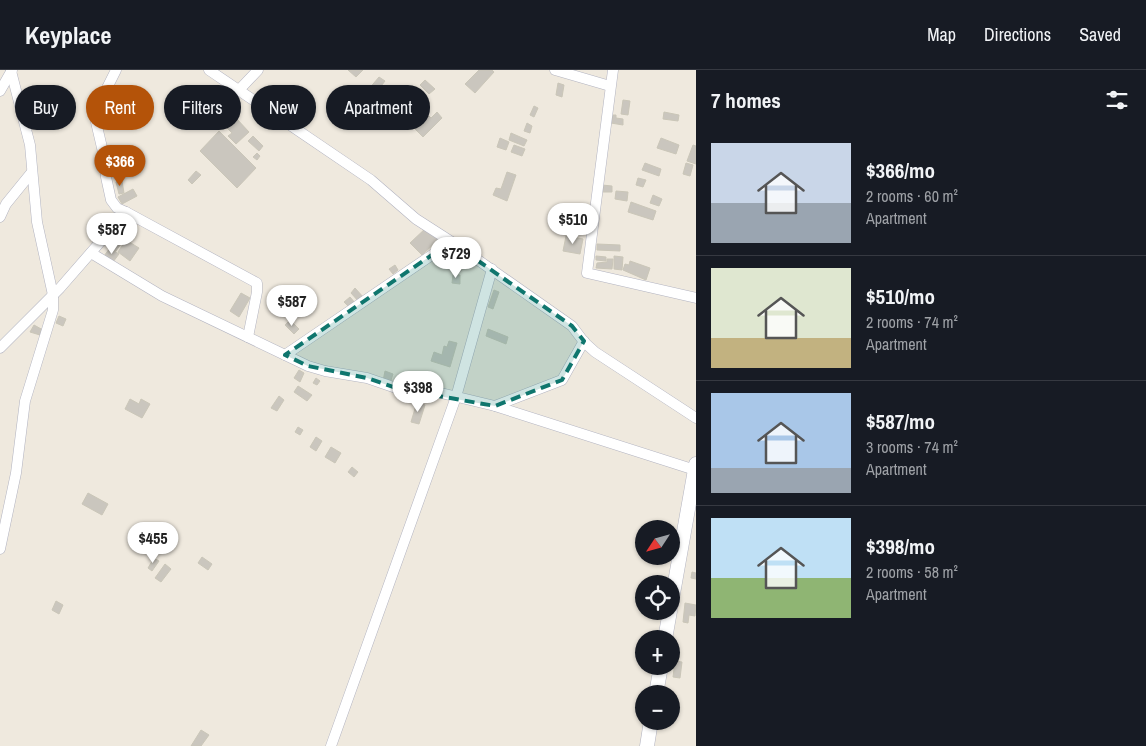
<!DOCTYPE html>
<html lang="en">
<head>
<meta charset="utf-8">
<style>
	body { margin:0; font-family:"Archivo Narrow",sans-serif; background:#242831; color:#f1f3f6; height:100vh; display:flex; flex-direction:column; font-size:19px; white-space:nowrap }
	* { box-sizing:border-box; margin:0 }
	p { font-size:16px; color:#9ea1a6 }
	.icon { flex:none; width:28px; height:28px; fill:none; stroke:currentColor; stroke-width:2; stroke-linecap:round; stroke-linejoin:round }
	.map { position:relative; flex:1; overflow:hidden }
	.sheet { display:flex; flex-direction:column; background:#171b24; width:450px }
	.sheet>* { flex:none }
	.hud { position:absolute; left:15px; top:15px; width:475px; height:45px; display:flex; gap:10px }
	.needle { width:32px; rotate:234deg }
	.controls { position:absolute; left:635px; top:450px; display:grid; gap:10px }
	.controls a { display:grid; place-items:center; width:45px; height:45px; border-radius:50%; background:#171b24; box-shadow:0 1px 4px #0004; font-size:25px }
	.price { position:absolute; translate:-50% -42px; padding:0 11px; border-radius:18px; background:#fff; color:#222; font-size:16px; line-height:32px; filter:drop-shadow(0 1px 2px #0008) }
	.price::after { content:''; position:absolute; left:50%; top:30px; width:15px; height:11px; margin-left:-8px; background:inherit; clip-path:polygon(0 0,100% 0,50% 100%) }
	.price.active { background:#b45309; color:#fff }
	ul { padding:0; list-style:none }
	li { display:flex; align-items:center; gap:15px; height:125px; padding:0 15px }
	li+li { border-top:1px solid #363941 }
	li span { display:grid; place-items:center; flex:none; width:140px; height:100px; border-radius:0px; color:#555 }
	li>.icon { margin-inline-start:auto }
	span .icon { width:60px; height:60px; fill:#fffc; stroke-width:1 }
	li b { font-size:21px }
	h2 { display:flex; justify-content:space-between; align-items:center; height:60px; padding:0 15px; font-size:21px }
	.pill { padding:0 18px; border-radius:22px; background:#171b24; box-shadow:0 1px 4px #0004; font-size:18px; line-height:45px }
	.pill.active { background:#b45309; color:#fff }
	header { display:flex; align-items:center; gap:30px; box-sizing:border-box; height:70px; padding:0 25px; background:#171b24; border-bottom:1px solid #363941 }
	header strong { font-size:24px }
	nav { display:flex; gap:28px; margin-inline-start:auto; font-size:18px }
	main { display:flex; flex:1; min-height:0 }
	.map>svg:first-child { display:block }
</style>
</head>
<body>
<header>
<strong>Keyplace</strong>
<nav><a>Map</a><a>Directions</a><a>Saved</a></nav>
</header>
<main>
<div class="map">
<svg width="696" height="676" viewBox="0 0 696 676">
	<rect width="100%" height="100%" fill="#efe9de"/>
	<g fill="#cac6be" stroke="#cac6b8">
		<path d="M348,0H363L356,7Z"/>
		<path d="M479,0H492L494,2L475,23L465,14Z"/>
		<path d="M379,7L385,11L374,25L368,20Z"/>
		<path d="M425,10L435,19L429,24L420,15Z"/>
		<path d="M558,13L564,15L562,27L556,25Z"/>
		<path d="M623,30L630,31L628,45L621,44Z"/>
		<path d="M386,34L392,42L384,48L378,40Z"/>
		<path d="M534,36L538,38L534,47L530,45Z"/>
		<path d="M437,42L442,48L423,67L411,55L418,48L423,52L429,46L431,48Z"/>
		<path d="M664,42L679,45L678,51L663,49Z"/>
		<path d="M613,45H616V48L623,49V55L611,53Z"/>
		<path d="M236,48L249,62L236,74L228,66L232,63L226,57Z"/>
		<path d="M527,53L532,56L530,63L524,61Z"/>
		<path d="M219,61L256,98L237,118L200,81Z"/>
		<path d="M511,63L527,70L524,76L509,70Z"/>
		<path d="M253,66L263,76L259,81L248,71Z"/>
		<path d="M500,68L509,72L506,80L497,77Z"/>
		<path d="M661,68L679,75L676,84L657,78Z"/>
		<path d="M514,75L525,79L522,86L511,82Z"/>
		<path d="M693,75L696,76V94L687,91Z"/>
		<path d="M257,83L260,86L257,90L253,87Z"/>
		<path d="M645,93L661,99L659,106L642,100Z"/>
		<path d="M686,93L693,95L690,106L683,104Z"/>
		<path d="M196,101L201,105L192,114L188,110Z"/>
		<path d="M507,102L516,105L507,131L493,125L496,118L501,119Z"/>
		<path d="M638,108L646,110L643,117L636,115Z"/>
		<path d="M122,111L124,123L119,124L116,112Z"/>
		<path d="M602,115L612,116V122H601Z"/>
		<path d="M133,119L137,126L122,134L118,127Z"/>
		<path d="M616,121L628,122L627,131L615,129Z"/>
		<path d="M653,125L662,129L659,136L650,133Z"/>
		<path d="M631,132L656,141L653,150L628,142Z"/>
		<path d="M427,157L439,169L422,185L410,173Z"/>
		<path d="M566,166L583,169L580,184L563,181Z"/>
		<path d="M118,167L123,171L116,181L110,177Z"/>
		<path d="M126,170L139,178L130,191L118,182Z"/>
		<path d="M597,174L620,175V181L597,180Z"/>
		<path d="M110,178L119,184L113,192L104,186Z"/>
		<path d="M456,185L464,187L461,201L453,199Z"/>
		<path d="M596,186L606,187V191L596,190Z"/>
		<path d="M614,186L623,187L622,200L614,199Z"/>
		<path d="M607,189H613L612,199L596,198L597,193L607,192Z"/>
		<path d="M630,191L650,198L646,210L623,200L625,194L629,195Z"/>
		<path d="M395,195L398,200L393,204L389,199Z"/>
		<path d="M453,205H460V214L452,213Z"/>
		<path d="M355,218L364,228L359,232L351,223Z"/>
		<path d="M494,220L499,222L493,239L488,237Z"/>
		<path d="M241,223L250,228L239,247L230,241Z"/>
		<path d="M350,227L356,234L351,239L344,232Z"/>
		<path d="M59,246L66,249L63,256L56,253Z"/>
		<path d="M290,250L299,259L294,264L285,255Z"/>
		<path d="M34,255L43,260L40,265L30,262Z"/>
		<path d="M488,259L508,267L506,274L486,266Z"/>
		<path d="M449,271L457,273L450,297L431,291L434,282L442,285L444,276L447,277Z"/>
		<path d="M299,300L304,303L300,312L294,308Z"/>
		<path d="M385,301L393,304L390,313L383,311Z"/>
		<path d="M316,308L320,311L317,315L313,313Z"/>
		<path d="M298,316L312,325L307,331L294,322Z"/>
		<path d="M279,326L284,330L277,341L271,338Z"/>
		<path d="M130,329L139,334L141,329L150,334L142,348L125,339Z"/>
		<path d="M417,332L425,335L419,354L411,352Z"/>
		<path d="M298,357L303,360L300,365L295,362Z"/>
		<path d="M316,367L322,371L316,381L310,377Z"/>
		<path d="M331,377L341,383L335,393L325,387Z"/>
		<path d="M352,397L358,402L354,407L348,402Z"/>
		<path d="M88,423L108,434L102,445L82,434Z"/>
		<path d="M202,487L212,494L208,500L198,493Z"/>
		<path d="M154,488L159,491L152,501L148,498Z"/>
		<path d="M165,494L171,499L161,512L155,508Z"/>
		<path d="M692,502L696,503V509L691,508Z"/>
		<path d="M56,531L63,535L59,544L52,540Z"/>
		<path d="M685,533L696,535L695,546L689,545L688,553L683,552Z"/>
		<path d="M675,591L682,592L680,608L673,607Z"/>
		<path d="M201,660L209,665L201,676H191Z"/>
	</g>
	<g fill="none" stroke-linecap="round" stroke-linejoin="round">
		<g stroke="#b2b3c0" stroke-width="11">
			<g id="minor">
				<path d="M209,0L371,110L416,149L458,176L572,256L584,272L595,282L696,348"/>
				<path d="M555,0L610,16"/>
				<path d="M613,0L587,203L696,228"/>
				<path d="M0,21L12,0"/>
				<path d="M238,21L258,0"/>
				<path d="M126,142L257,213V222L248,267"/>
				<path d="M0,147L6,134L32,102"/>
				<path d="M91,183L162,226L308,296L325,301L367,308L399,319L441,323L495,336L695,400"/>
				<path d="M0,278L60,218L101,171L113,161L126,142L117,138L111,130L106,107L103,82L96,52L98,36L116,0"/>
				<path d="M285,285L451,172"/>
				<path d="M495,336L562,310L584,271"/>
				<path d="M0,479L16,403L25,331L53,240V225L37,152L30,75L11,1"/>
				<path d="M331,676L456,327L492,199"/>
			</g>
		</g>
		<g stroke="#b2b3c0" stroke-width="15">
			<g id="tertiary">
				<path d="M671,535L696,394"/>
				<path d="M665,569L670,541"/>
				<path d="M656,624L661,596"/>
				<path d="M647,676L651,651"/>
			</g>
		</g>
		<use href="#minor" stroke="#fff" stroke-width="10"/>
		<use href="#tertiary" stroke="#fff" stroke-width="14"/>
	</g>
	<path fill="#0f766e" fill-opacity="0.2" stroke="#0f766e" stroke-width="4" stroke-dasharray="10 6" stroke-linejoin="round" d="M451,172L572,256L584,271L562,310L495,336L399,319L367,308L308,296L285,285Z"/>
</svg>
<div class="controls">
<a><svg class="needle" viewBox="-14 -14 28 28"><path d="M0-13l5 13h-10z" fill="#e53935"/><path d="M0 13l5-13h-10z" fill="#9ea1a6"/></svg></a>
<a><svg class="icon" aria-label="locate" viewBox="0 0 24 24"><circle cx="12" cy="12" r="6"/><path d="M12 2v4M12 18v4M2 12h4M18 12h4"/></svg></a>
<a>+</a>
<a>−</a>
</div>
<b class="price active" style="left:120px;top:117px">$366</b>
<b class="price" style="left:573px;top:175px">$510</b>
<b class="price" style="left:112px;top:185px">$587</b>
<b class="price" style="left:456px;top:209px">$729</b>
<b class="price" style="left:292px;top:257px">$587</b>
<b class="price" style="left:418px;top:343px">$398</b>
<b class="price" style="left:153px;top:494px">$455</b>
<div class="hud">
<a class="pill">Buy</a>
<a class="pill active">Rent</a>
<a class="pill">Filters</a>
<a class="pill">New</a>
<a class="pill">Apartment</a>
</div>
</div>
<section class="sheet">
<h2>7 homes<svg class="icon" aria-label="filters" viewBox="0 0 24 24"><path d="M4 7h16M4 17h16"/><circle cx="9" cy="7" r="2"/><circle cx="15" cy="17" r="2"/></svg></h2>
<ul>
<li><span style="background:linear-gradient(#c9d6e8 60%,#9aa5b1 0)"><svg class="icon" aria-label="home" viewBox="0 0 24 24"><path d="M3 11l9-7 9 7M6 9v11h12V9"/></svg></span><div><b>$366/mo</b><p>2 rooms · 60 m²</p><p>Apartment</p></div></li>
<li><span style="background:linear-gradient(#dfe7d0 70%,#c2b280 0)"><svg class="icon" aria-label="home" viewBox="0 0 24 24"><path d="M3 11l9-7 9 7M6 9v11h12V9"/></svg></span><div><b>$510/mo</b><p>2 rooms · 74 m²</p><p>Apartment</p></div></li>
<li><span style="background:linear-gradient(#a9c7e8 75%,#9aa5b1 0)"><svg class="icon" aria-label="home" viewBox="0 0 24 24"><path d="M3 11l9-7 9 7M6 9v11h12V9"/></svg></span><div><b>$587/mo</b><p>3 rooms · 74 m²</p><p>Apartment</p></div></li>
<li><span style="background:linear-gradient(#bfe0f5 60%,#8fb573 0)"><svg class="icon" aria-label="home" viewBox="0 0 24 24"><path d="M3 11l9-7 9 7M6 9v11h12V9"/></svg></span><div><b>$398/mo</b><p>2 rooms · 58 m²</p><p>Apartment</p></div></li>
</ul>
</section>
</main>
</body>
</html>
